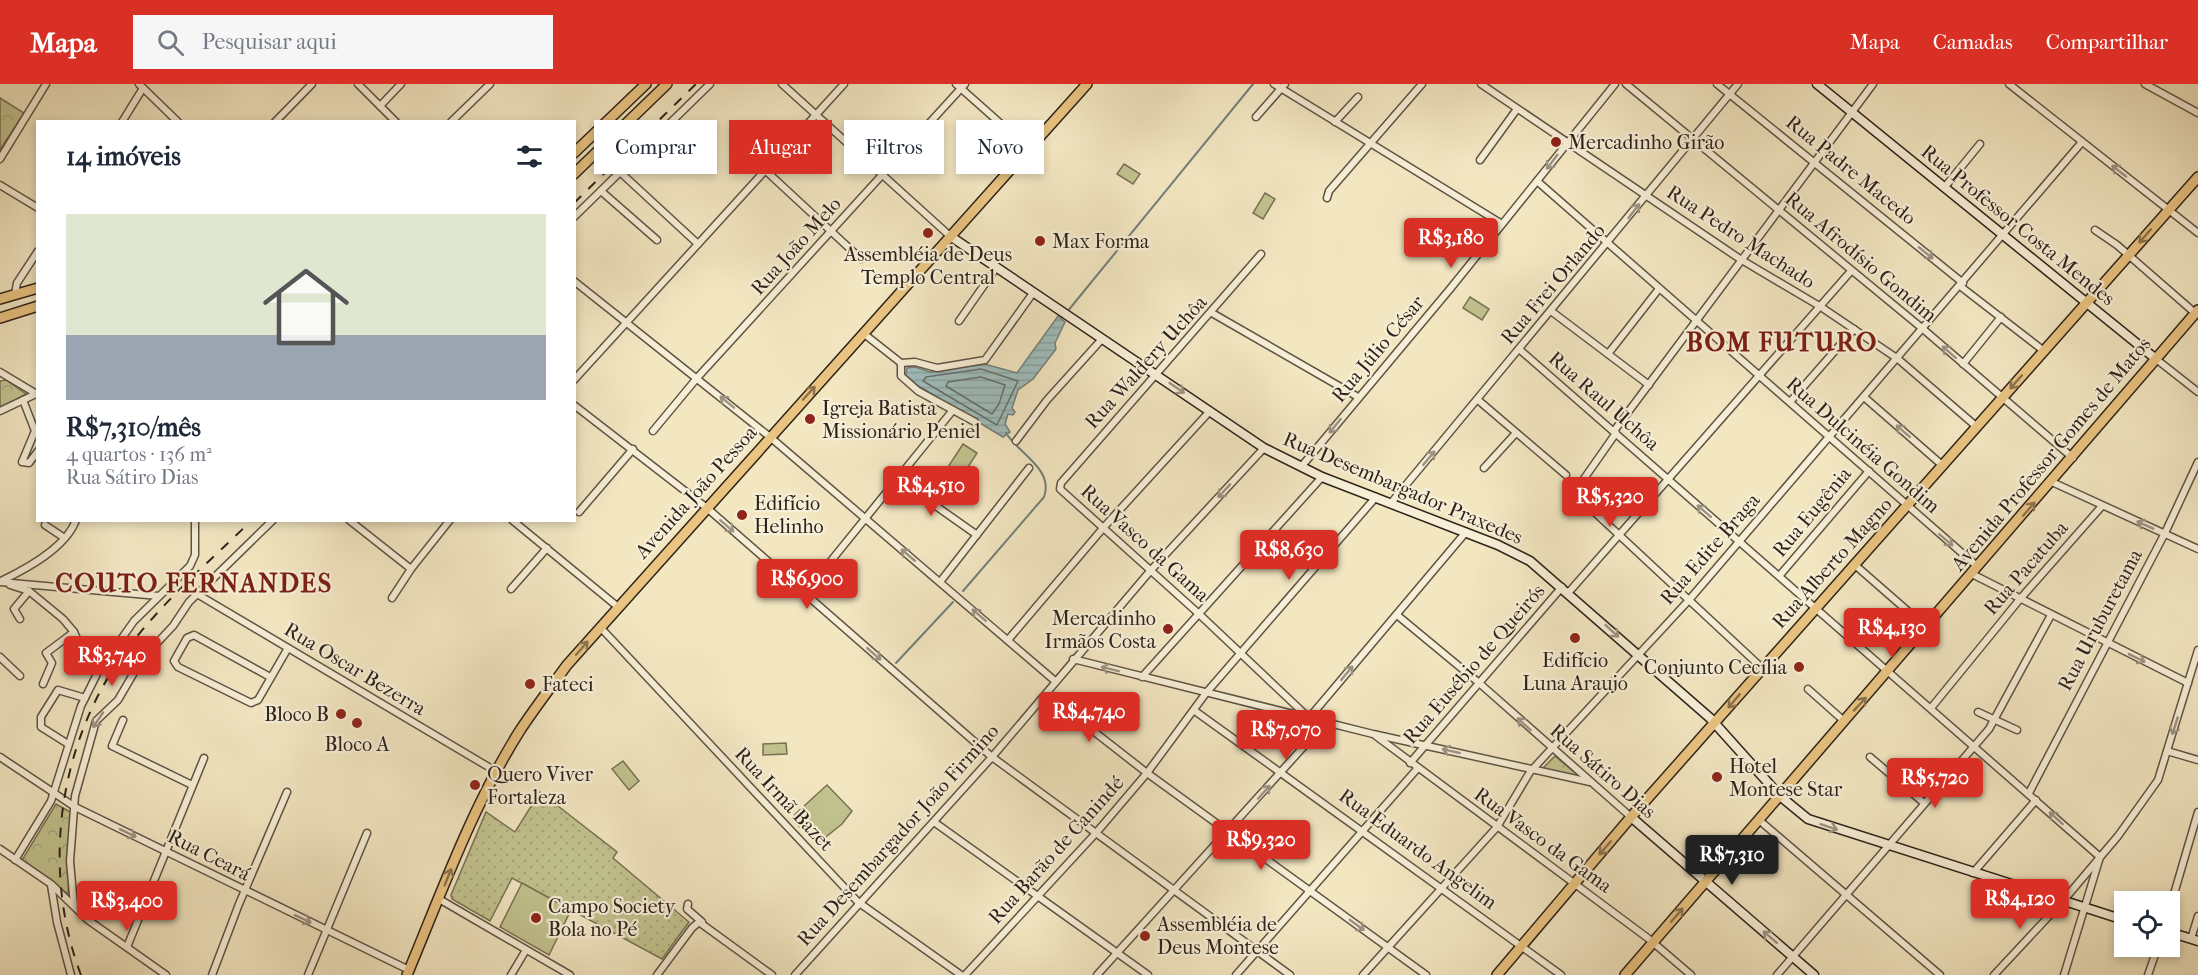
<!DOCTYPE html>
<html lang="pt">
<head>
<meta charset="utf-8">
<style>
	body { margin:0; font-family:"IM FELL French Canon",serif; background:#f6f6f7; color:#1f2937; height:100vh; display:flex; flex-direction:column; font-size:22px; white-space:nowrap }
	* { box-sizing:border-box; margin:0 }
	p { font-size:20px; color:#747a83 }
	.icon { flex:none; width:33px; height:33px; fill:none; stroke:currentColor; stroke-width:2; stroke-linecap:round; stroke-linejoin:round }
	.map { position:relative; flex:1; overflow:hidden }
	.sheet { position:absolute; left:36px; top:36px; width:540px; height:402px; display:flex; flex-direction:column; background:#fff; border-radius:0px; box-shadow:0 3px 9px #0003 }
	.sheet>* { flex:none }
	.hud { position:absolute; left:594px; top:36px; width:570px; height:54px; display:flex; gap:12px }
	.controls { position:absolute; left:2114px; top:807px; display:grid; gap:12px }
	.controls a { display:grid; place-items:center; width:66px; height:66px; border-radius:0px; background:#fff; box-shadow:0 3px 9px #0003; font-size:30px }
	.price { position:absolute; translate:-50% -51px; padding:0 14px; border-radius:6px; background:#d93025; color:#fff; font-size:20px; line-height:39px; filter:drop-shadow(0 2px 3px #0008) }
	.price::after { content:''; position:absolute; left:50%; top:36px; width:18px; height:14px; margin-left:-9px; background:inherit; clip-path:polygon(0 0,100% 0,50% 100%) }
	.price.on { background:#222; color:#fff }
	ul { padding:0; list-style:none }
	li { display:grid; align-content:center; gap:12px; height:318px; padding:0 30px }
	li+li { border-top:2px solid #e0e1e3 }
	li span { display:grid; place-items:center; height:186px; border-radius:0px; color:#555 }
	li>.icon { margin-inline-start:auto }
	span .icon { width:108px; height:108px; fill:#fffc; stroke-width:1 }
	li b { font-size:26px }
	h2 { display:flex; justify-content:space-between; align-items:center; height:72px; padding:0 30px; font-size:26px }
	.pill { padding:0 21px; border-radius:0px; background:#fff; box-shadow:0 3px 9px #0003; font-size:21px; line-height:54px }
	.pill.on { background:#d93025; color:#fff }
	header { display:flex; align-items:center; gap:36px; box-sizing:border-box; height:84px; padding:0 30px; background:#d93025; color:#fff }
	header strong { font-size:28px }
	nav { display:flex; gap:33px; margin-inline-start:auto; font-size:21px }
	.search { width:420px; height:54px; background:#f6f6f7; display:flex; align-items:center; gap:15px; box-sizing:border-box; padding:0 21px; border-radius:0px; color:#747a83; font-size:22px }
	.map>svg:first-child { display:block }
</style>
</head>
<body>
<header>
<strong>Mapa</strong>
<div class="search"><svg class="icon" aria-label="search" viewBox="0 0 24 24"><circle cx="10" cy="10" r="6"/><path d="M15 15l6 6"/></svg>Pesquisar aqui</div>
<nav><a>Mapa</a><a>Camadas</a><a>Compartilhar</a></nav>
</header>
<div class="map">
<svg width="2198" height="891" viewBox="0 0 2198 891">
	<defs>
		<pattern id="grass-dots" width="8" height="8" patternUnits="userSpaceOnUse" patternTransform="scale(1.5)"><rect width="8" height="8" fill="#c2c38f"/><path d="M2 2h.1M6 6h.1" fill="none" stroke="#a7a77b" stroke-width="1.8" stroke-linecap="round"/></pattern>
		<pattern id="park-crowns" width="20" height="18" patternUnits="userSpaceOnUse" patternTransform="scale(1.5)"><rect width="20" height="18" fill="#c2c38f"/><path d="M2 6a3 3 0 1 1 6 0M12 15a3 3 0 1 1 6 0" fill="none" stroke="#a7a77b"/></pattern>
		<pattern id="water-rules" width="6" height="5" patternUnits="userSpaceOnUse" patternTransform="scale(1.5)"><rect width="6" height="5" fill="#9fbebd"/><path d="M0 2.5h6" fill="none" stroke="#89a3a2"/></pattern>
	</defs>
	<rect width="100%" height="100%" fill="#f3e7c2"/>
	<filter id="stains"><feTurbulence type="fractalNoise" baseFrequency=".00333" numOctaves="4"/><feColorMatrix values="0 0 0 0 .2 0 0 0 0 .09 0 0 0 0 .02 0 0 0 .5 -.17"/></filter>
	<radialGradient id="worn" r=".72"><stop offset=".6" stop-color="#630" stop-opacity="0"/><stop offset="1" stop-color="#630" stop-opacity=".3"/></radialGradient>
	<path fill="url(#grass-dots)" stroke="#787255" stroke-width="1.5" d="M540,708L617,768L613,774L689,838L662,875L512,794L490,837L452,815L451,811L486,728L515,748Z"/>
	<g fill="url(#park-crowns)" stroke="#787255" stroke-width="1.5">
		<path d="M0,14L24,29L0,66Z"/>
		<path d="M6,296L26,310L0,325V297Z"/>
		<path d="M1555,672L1580,693L1542,685Z"/>
		<path d="M56,720L72,729L68,810L22,776Z"/>
	</g>
	<g fill="#c2c38f" stroke="#787255" stroke-width="1.5">
		<path d="M1124,80L1140,90L1133,100L1117,90Z"/>
		<path d="M1265,109L1275,115L1263,135L1253,129Z"/>
		<path d="M1470,213L1489,225L1482,236L1463,224Z"/>
		<path d="M963,360L977,369L961,394L946,386Z"/>
		<path d="M786,659L787,670L763,671V660Z"/>
		<path d="M623,677L639,697L629,706L612,685Z"/>
		<path d="M827,701L852,727L842,740L817,760L791,734Z"/>
		<path d="M522,799L571,826L549,871L500,843Z"/>
	</g>
	<path fill="url(#water-rules)" stroke="#72807c" stroke-width="1.5" d="M1058,232L1065,238L1055,259L1056,265L1033,295L1018,306L1012,324L1015,328L1013,331L1008,330L1005,340L1010,348L1003,353L917,301L906,291L907,284L915,283L930,288L981,279L1017,289Z"/>
	<g fill="none" stroke-linecap="round" stroke-linejoin="round">
		<g stroke="#66706c" stroke-width="1.5">
			<path d="M981,285L1018,297L997,341L923,297L926,293Z"/>
			<path d="M981,293L1005,301L999,320L992,330L946,302L948,298Z"/>
		</g>
		<g stroke="#72807c" stroke-width="2">
			<path d="M1067,228L1253,0"/>
			<path d="M963,507L1044,413C1054,385 1019,370 1006,349"/>
			<path d="M896,579L953,518"/>
		</g>
		<g stroke="#5f5345" stroke-width="9">
			<g id="street">
				<path d="M139,0L178,38"/>
				<path d="M358,0L396,38"/>
				<path d="M782,0L950,152"/>
				<path d="M956,0L1028,64"/>
				<path d="M1274,0L1502,140"/>
				<path d="M1481,0L1740,175L1821,223L1898,275L1977,343"/>
				<path d="M1626,0L1923,245L2073,374"/>
				<path d="M1717,0L1963,199"/>
				<path d="M2009,0L2198,149"/>
				<path d="M2145,0L2198,29"/>
				<path d="M380,22L401,0"/>
				<path d="M1256,33L1285,0"/>
				<path d="M122,38L143,4"/>
				<path d="M275,38L312,0"/>
				<path d="M451,38L490,0"/>
				<path d="M1335,38L1358,13"/>
				<path d="M0,75L46,0"/>
				<path d="M1480,76L1517,25"/>
				<path d="M765,86L861,175"/>
				<path d="M620,88L698,160"/>
				<path d="M1537,97L1978,483"/>
				<path d="M0,101L38,124"/>
				<path d="M1944,104L1980,60"/>
				<path d="M601,107L657,156"/>
				<path d="M1327,114L1329,107L1422,0"/>
				<path d="M574,133L710,0"/>
				<path d="M2095,146L2117,161L2195,229"/>
				<path d="M1261,170L1061,399L1060,405L1198,529L1309,634"/>
				<path d="M574,197L770,353L1055,597"/>
				<path d="M1960,202L2044,267"/>
				<path d="M15,210L17,199L38,167"/>
				<path d="M1551,227L1649,301"/>
				<path d="M1212,229L1358,313"/>
				<path d="M959,237L996,184"/>
				<path d="M863,249L901,279V292L918,307L975,338"/>
				<path d="M1519,265L2100,773L2064,891"/>
				<path d="M1608,270L1658,206"/>
				<path d="M2156,275L2198,308"/>
				<path d="M901,279L915,278L937,284L985,276L1033,209"/>
				<path d="M1963,280L2001,233"/>
				<path d="M0,288L35,309"/>
				<path d="M574,296L844,0"/>
				<path d="M1864,313L1942,381"/>
				<path d="M23,316L35,347L22,378L29,379L38,367"/>
				<path d="M1478,316L1566,391"/>
				<path d="M1790,318L1854,245"/>
				<path d="M574,321L707,424L992,673L1290,891"/>
				<path d="M0,327L38,309"/>
				<path d="M653,347L697,294L965,0"/>
				<path d="M1614,347L1873,0"/>
				<path d="M1616,349L1574,409L1762,584"/>
				<path d="M1016,357L1047,316L1102,255"/>
				<path d="M1301,383L1450,205L1615,0"/>
				<path d="M1484,384L1516,349"/>
				<path d="M899,396L977,451"/>
				<path d="M2052,398L2198,465"/>
				<path d="M1391,419L1738,0"/>
				<path d="M579,428L633,365"/>
				<path d="M349,436L411,485"/>
				<path d="M512,436L618,523"/>
				<path d="M45,441L63,453"/>
				<path d="M1855,481L1926,543"/>
				<path d="M1972,490L2188,599"/>
				<path d="M1780,491L1869,387"/>
				<path d="M1,497C26,485 66,464 76,436"/>
				<path d="M0,498L159,512"/>
				<path d="M940,498L1029,384"/>
				<path d="M10,501L29,507L63,535L74,548L87,577L98,588"/>
				<path d="M511,505L547,464"/>
				<path d="M1569,508L1851,187"/>
				<path d="M805,509L953,326"/>
				<path d="M197,510L497,688"/>
				<path d="M392,514L411,485L450,436"/>
				<path d="M1397,531L1478,598L1631,733"/>
				<path d="M20,535L14,525L29,507"/>
				<path d="M600,543L858,818L961,891"/>
				<path d="M1008,556L1104,443L1210,327"/>
				<path d="M0,573L20,592"/>
				<path d="M1073,575L1373,650L1590,698"/>
				<path d="M270,593L194,551L187,554L174,577L178,583L251,619L258,616L288,564"/>
				<path d="M1142,593L1322,393"/>
				<path d="M43,600L52,579L46,569L74,548"/>
				<path d="M1808,605L1844,637"/>
				<path d="M1046,610L1147,689L1426,891"/>
				<path d="M1931,624L2020,515L2102,422"/>
				<path d="M1195,627L1561,891"/>
				<path d="M1978,628L2017,646"/>
				<path d="M1309,634L1466,448"/>
				<path d="M123,636L112,662L192,701"/>
				<path d="M1376,652L1649,855L1691,891"/>
				<path d="M68,660L41,643V633L58,606L85,614"/>
				<path d="M2167,667L2198,676"/>
				<path d="M0,673L75,723L409,886"/>
				<path d="M1870,673L1924,719"/>
				<path d="M1410,679L1562,503"/>
				<path d="M2029,709L2165,449L2198,378"/>
				<path d="M1759,736L1940,891"/>
				<path d="M934,738L1148,891"/>
				<path d="M0,765L51,800L88,836L166,891"/>
				<path d="M15,776L51,717L81,622L98,588L134,537L190,482L195,471V436"/>
				<path d="M1973,789L2036,716"/>
				<path d="M51,801L57,838L71,891"/>
				<path d="M439,815L570,891"/>
				<path d="M688,820L687,825L702,838"/>
				<path d="M74,822L70,777L75,712L96,637L118,616L142,575L173,542L189,518L273,436"/>
				<path d="M2169,827L2198,728"/>
				<path d="M2191,855L2198,832"/>
				<path d="M127,863L204,674"/>
				<path d="M212,891L239,820L287,708"/>
				<path d="M308,891L367,749"/>
				<path d="M511,891L526,866"/>
				<path d="M657,891L692,844L699,838L772,891"/>
				<path d="M795,891L992,673L1151,486L1264,364"/>
				<path d="M965,891L1096,749L1147,689L1206,609L1376,413"/>
				<path d="M1097,891L1326,638"/>
				<path d="M1236,891L1417,685"/>
				<path d="M1363,891L1497,743L1530,688L1689,516L2082,58"/>
				<path d="M1777,891L1989,645L2051,531"/>
				<path d="M1994,891L2063,817L2118,752L2158,696L2198,566"/>
				<path d="M2148,891L2158,862"/>
			</g>
		</g>
		<g stroke="#2e221b" stroke-width="11">
			<g id="secondary">
				<path d="M1817,0L2156,275"/>
				<path d="M950,152L1264,364L1322,393L1498,461L1530,477L1710,634L1780,712L1808,735L2124,836"/>
				<path d="M1631,733L1814,891"/>
				<path d="M2169,848L2198,857"/>
			</g>
		</g>
		<g stroke="#2e221b" stroke-width="12">
			<g id="primary">
				<path d="M574,69L646,0"/>
				<path d="M574,90L667,0"/>
				<path d="M0,215L38,204"/>
				<path d="M0,234L38,222"/>
				<path d="M407,891C441,810 472,723 519,648C534,625 551,603 567,581L1087,0"/>
				<path d="M1497,891L1631,733L2198,93"/>
				<path d="M1625,891L2198,226"/>
			</g>
		</g>
		<use href="#street" stroke="#f7efd7" stroke-width="6"/>
		<use href="#secondary" stroke="#f7efd7" stroke-width="8"/>
		<use href="#primary" stroke="#eac481" stroke-width="9"/>
		<g stroke="#2e221b" stroke-width="2" stroke-dasharray="10 10" stroke-linecap="butt">
			<path d="M574,119L696,0"/>
			<path d="M81,891C41,786 58,659 125,568C161,519 208,479 252,436"/>
		</g>
	</g>
	<defs><path id="oneway-shaft" d="M-6 0H5M1.5-3L5.5 0L1.5 3" fill="none" stroke-width="1.6" stroke-linecap="round" stroke-linejoin="round" transform="scale(1.5)"/></defs>
	<g stroke="#9d9382">
		<use href="#oneway-shaft" transform="translate(1552 78) rotate(127)"/>
		<use href="#oneway-shaft" transform="translate(2119 87) rotate(-142)"/>
		<use href="#oneway-shaft" transform="translate(1634 127) rotate(-52)"/>
		<use href="#oneway-shaft" transform="translate(1926 169) rotate(39)"/>
		<use href="#oneway-shaft" transform="translate(1949 268) rotate(-139)"/>
		<use href="#oneway-shaft" transform="translate(1177 304) rotate(34)"/>
		<use href="#oneway-shaft" transform="translate(727 318) rotate(-141)"/>
		<use href="#oneway-shaft" transform="translate(1335 342) rotate(129)"/>
		<use href="#oneway-shaft" transform="translate(1903 347) rotate(-139)"/>
		<use href="#oneway-shaft" transform="translate(1429 374) rotate(-50)"/>
		<use href="#oneway-shaft" transform="translate(1224 407) rotate(133)"/>
		<use href="#oneway-shaft" transform="translate(1704 427) rotate(-139)"/>
		<use href="#oneway-shaft" transform="translate(2145 441) rotate(-156)"/>
		<use href="#oneway-shaft" transform="translate(727 442) rotate(41)"/>
		<use href="#oneway-shaft" transform="translate(1946 456) rotate(41)"/>
		<use href="#oneway-shaft" transform="translate(908 471) rotate(-140)"/>
		<use href="#oneway-shaft" transform="translate(979 531) rotate(-139)"/>
		<use href="#oneway-shaft" transform="translate(1612 547) rotate(43)"/>
		<use href="#oneway-shaft" transform="translate(874 570) rotate(41)"/>
		<use href="#oneway-shaft" transform="translate(2137 574) rotate(26)"/>
		<use href="#oneway-shaft" transform="translate(1110 585) rotate(-166)"/>
		<use href="#oneway-shaft" transform="translate(1347 589) rotate(-50)"/>
		<use href="#oneway-shaft" transform="translate(98 636) rotate(124)"/>
		<use href="#oneway-shaft" transform="translate(1524 640) rotate(-138)"/>
		<use href="#oneway-shaft" transform="translate(2175 642) rotate(107)"/>
		<use href="#oneway-shaft" transform="translate(1451 667) rotate(-167)"/>
		<use href="#oneway-shaft" transform="translate(1264 708) rotate(-48)"/>
		<use href="#oneway-shaft" transform="translate(2056 734) rotate(-138)"/>
		<use href="#oneway-shaft" transform="translate(1829 743) rotate(18)"/>
		<use href="#oneway-shaft" transform="translate(128 749) rotate(26)"/>
		<use href="#oneway-shaft" transform="translate(303 835) rotate(25)"/>
		<use href="#oneway-shaft" transform="translate(1357 841) rotate(36)"/>
		<use href="#oneway-shaft" transform="translate(1770 853) rotate(-139)"/>
	</g>
	<g stroke="#8c734e">
		<use href="#oneway-shaft" transform="translate(2145 152) rotate(131)"/>
		<use href="#oneway-shaft" transform="translate(2016 298) rotate(131)"/>
		<use href="#oneway-shaft" transform="translate(809 309) rotate(-48)"/>
		<use href="#oneway-shaft" transform="translate(2029 425) rotate(-49)"/>
		<use href="#oneway-shaft" transform="translate(582 564) rotate(-49)"/>
		<use href="#oneway-shaft" transform="translate(1734 617) rotate(130)"/>
		<use href="#oneway-shaft" transform="translate(1860 620) rotate(-47)"/>
		<use href="#oneway-shaft" transform="translate(1605 764) rotate(131)"/>
		<use href="#oneway-shaft" transform="translate(448 793) rotate(-68)"/>
		<use href="#oneway-shaft" transform="translate(1677 831) rotate(-49)"/>
	</g>
	<g fill="#8f2418" stroke="#f7efd7" stroke-width="2">
		<circle cx="1556" cy="58" r="6"/>
		<circle cx="928" cy="149" r="6"/>
		<circle cx="1040" cy="157" r="6"/>
		<circle cx="810" cy="335" r="6"/>
		<circle cx="742" cy="431" r="6"/>
		<circle cx="1168" cy="545" r="6"/>
		<circle cx="1575" cy="554" r="6"/>
		<circle cx="1799" cy="583" r="6"/>
		<circle cx="530" cy="600" r="6"/>
		<circle cx="341" cy="630" r="6"/>
		<circle cx="357" cy="639" r="6"/>
		<circle cx="1717" cy="693" r="6"/>
		<circle cx="475" cy="701" r="6"/>
		<circle cx="536" cy="834" r="6"/>
		<circle cx="1145" cy="852" r="6"/>
	</g>
	<g text-anchor="middle" dominant-baseline="central" stroke-width="4.5" stroke-linejoin="round" paint-order="stroke">
		<g font-size="20" fill="#2e221b" stroke="#f7efd7" text-anchor="start">
			<text x="1568" y="58">Mercadinho Girão</text>
			<text x="1052" y="157">Max Forma</text>
			<text x="928" y="170" text-anchor="middle">Assembléia de Deus<tspan x="928" dy="23">Templo Central</tspan></text>
			<text x="822" y="324">Igreja Batista<tspan x="822" dy="23">Missionário Peniel</tspan></text>
			<text x="754" y="419">Edifício<tspan x="754" dy="23">Helinho</tspan></text>
			<text x="1156" y="534" text-anchor="end">Mercadinho<tspan x="1156" dy="23">Irmãos Costa</tspan></text>
			<text x="1575" y="576" text-anchor="middle">Edifício<tspan x="1575" dy="23">Luna Araujo</tspan></text>
			<text x="1787" y="583" text-anchor="end">Conjunto Cecília</text>
			<text x="542" y="600">Fateci</text>
			<text x="329" y="630" text-anchor="end">Bloco B</text>
			<text x="357" y="660" text-anchor="middle">Bloco A</text>
			<text x="1729" y="682">Hotel<tspan x="1729" dy="23">Montese Star</tspan></text>
			<text x="487" y="690">Quero Viver<tspan x="487" dy="23">Fortaleza</tspan></text>
			<text x="548" y="822">Campo Society<tspan x="548" dy="23">Bola no Pé</tspan></text>
			<text x="1157" y="840">Assembléia de<tspan x="1157" dy="23">Deus Montese</tspan></text>
		</g>
		<g font-size="20" fill="#2e221b" stroke="#f7efd7">
			<text transform="translate(1851 86) rotate(39)">Rua Padre Macedo</text>
			<text transform="translate(2018 141) rotate(39)">Rua Professor Costa Mendes</text>
			<text transform="translate(1741 153) rotate(33)">Rua Pedro Machado</text>
			<text transform="translate(796 162) rotate(-48)">Rua João Melo</text>
			<text transform="translate(1861 173) rotate(40)">Rua Afrodísio Gondim</text>
			<text transform="translate(1553 200) rotate(-50)">Rua Frei Orlando</text>
			<text transform="translate(1378 265) rotate(-50)">Rua Júlio César</text>
			<text transform="translate(1146 278) rotate(-48)">Rua Waldery Uchôa</text>
			<text transform="translate(1604 317) rotate(41)">Rua Raul Uchôa</text>
			<text transform="translate(1863 361) rotate(41)">Rua Dulcinéia Gondim</text>
			<text transform="translate(2051 370) rotate(-50)">Avenida Professor Gomes de Matos</text>
			<text transform="translate(1403 404) rotate(23)">Rua Desembargador Praxedes</text>
			<text transform="translate(696 408) rotate(-48)">Avenida João Pessoa</text>
			<text transform="translate(1812 428) rotate(-50)">Rua Eugênia</text>
			<text transform="translate(1145 459) rotate(42)">Rua Vasco da Gama</text>
			<text transform="translate(1710 465) rotate(-49)">Rua Edite Braga</text>
			<text transform="translate(1832 479) rotate(-48)">Rua Alberto Magno</text>
			<text transform="translate(2026 484) rotate(-49)">Rua Pacatuba</text>
			<text transform="translate(2100 536) rotate(-62)">Rua Uruburetama</text>
			<text transform="translate(1474 580) rotate(-49)">Rua Eusébio de Queirós</text>
			<text transform="translate(355 585) rotate(31)">Rua Oscar Bezerra</text>
			<text transform="translate(1603 687) rotate(41)">Rua Sátiro Dias</text>
			<text transform="translate(784 715) rotate(47)">Rua Irmã Bazet</text>
			<text transform="translate(898 751) rotate(-48)">Rua Desembargador João Firmino</text>
			<text transform="translate(1543 756) rotate(36)">Rua Vasco da Gama</text>
			<text transform="translate(1418 765) rotate(36)">Rua Eduardo Angelim</text>
			<text transform="translate(1056 766) rotate(-48)">Rua Barão de Canindé</text>
			<text transform="translate(209 771) rotate(27)">Rua Ceará</text>
		</g>
		<g font-size="26" font-weight="bold" letter-spacing="1.5" fill="#7a1f14" stroke="#f7efd7">
			<text x="1782" y="258">BOM FUTURO</text>
			<text x="194" y="499">COUTO FERNANDES</text>
		</g>
	</g>
	<rect width="100%" height="100%" filter="url(#stains)"/>
	<rect width="100%" height="100%" fill="url(#worn)"/>
</svg>
<div class="controls">
<a><svg class="icon" aria-label="locate" viewBox="0 0 24 24"><circle cx="12" cy="12" r="6"/><path d="M12 2v4M12 18v4M2 12h4M18 12h4"/></svg></a>
</div>
<b class="price" style="left:1451px;top:185px">R$3,180</b>
<b class="price" style="left:931px;top:433px">R$4,510</b>
<b class="price" style="left:1610px;top:444px">R$5,320</b>
<b class="price" style="left:1289px;top:497px">R$8,630</b>
<b class="price" style="left:807px;top:526px">R$6,900</b>
<b class="price" style="left:1892px;top:575px">R$4,130</b>
<b class="price" style="left:112px;top:603px">R$3,740</b>
<b class="price" style="left:1089px;top:659px">R$4,740</b>
<b class="price" style="left:1286px;top:677px">R$7,070</b>
<b class="price" style="left:1935px;top:725px">R$5,720</b>
<b class="price" style="left:1261px;top:787px">R$9,320</b>
<b class="price on" style="left:1732px;top:802px">R$7,310</b>
<b class="price" style="left:2020px;top:846px">R$4,120</b>
<b class="price" style="left:127px;top:848px">R$3,400</b>
<div class="hud">
<a class="pill">Comprar</a>
<a class="pill on">Alugar</a>
<a class="pill">Filtros</a>
<a class="pill">Novo</a>
</div>
<section class="sheet">
<h2>14 imóveis<svg class="icon" aria-label="filters" viewBox="0 0 24 24"><path d="M4 7h16M4 17h16"/><circle cx="9" cy="7" r="2"/><circle cx="15" cy="17" r="2"/></svg></h2>
<ul>
<li><span style="background:linear-gradient(#dfe7d0 65%,#9aa5b1 0)"><svg class="icon" aria-label="home" viewBox="0 0 24 24"><path d="M3 11l9-7 9 7M6 9v11h12V9"/></svg></span><div><b>R$7,310/mês</b><p>4 quartos · 136 m²</p><p>Rua Sátiro Dias</p></div></li>
</ul>
</section>
</div>
</body>
</html>
